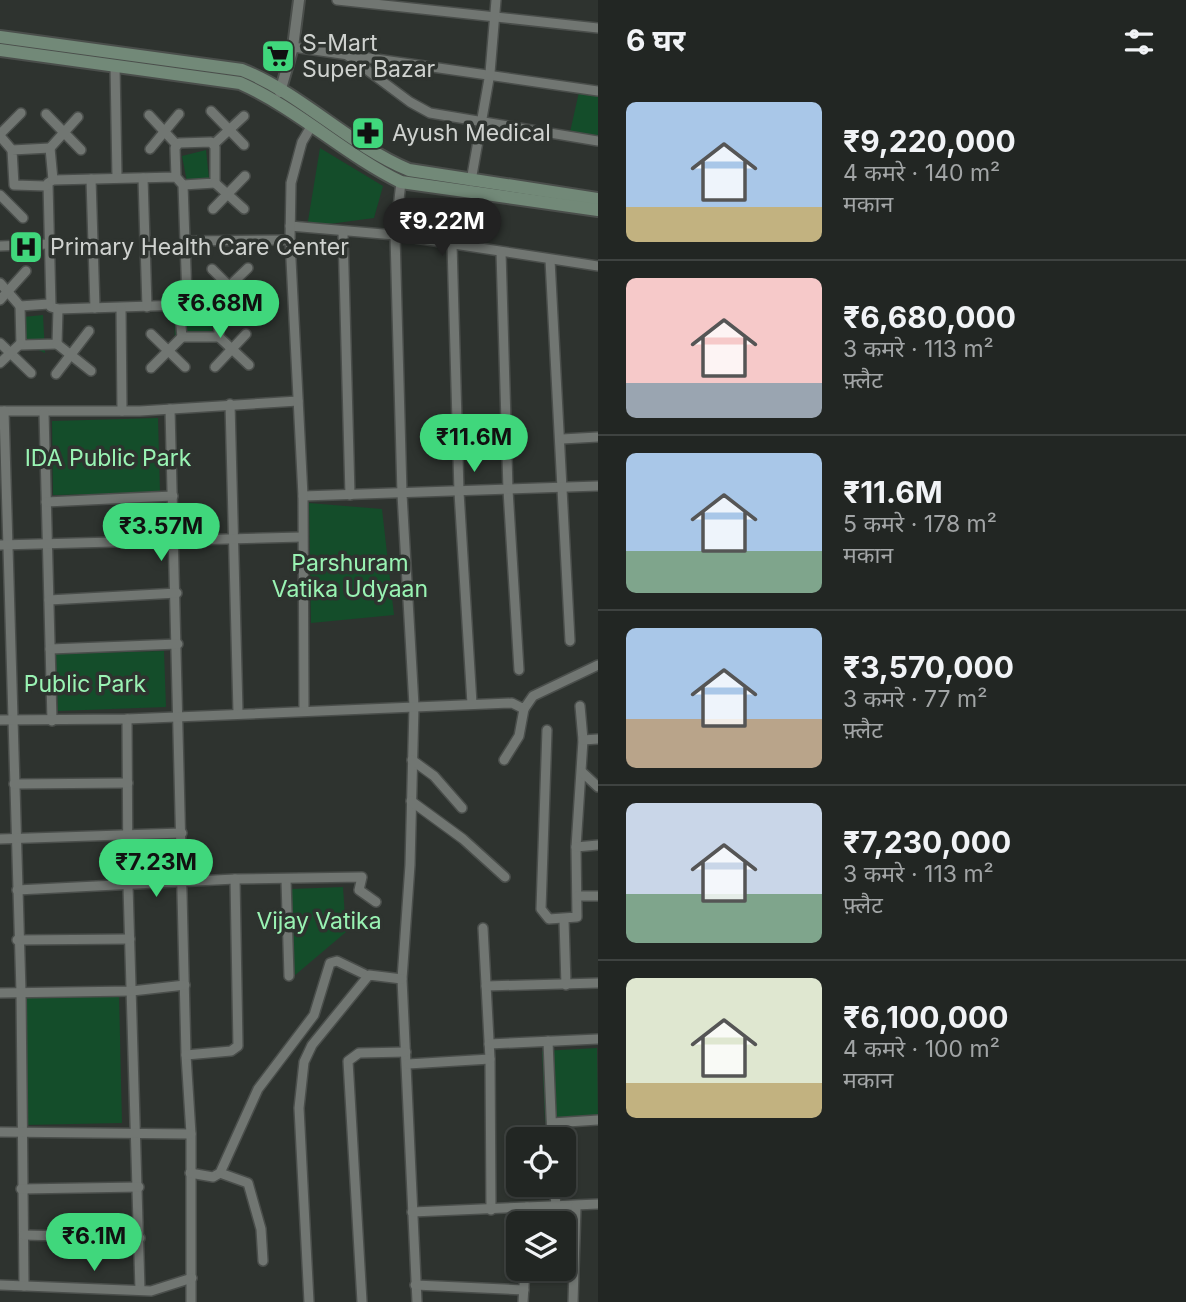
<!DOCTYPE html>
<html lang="hi">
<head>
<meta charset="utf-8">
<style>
	body { margin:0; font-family:Inter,"Noto Sans Devanagari",sans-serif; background:#2e3230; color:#f1f3f6; height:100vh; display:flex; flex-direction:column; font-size:26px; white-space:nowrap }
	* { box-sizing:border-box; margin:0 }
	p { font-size:23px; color:#a2a5a6 }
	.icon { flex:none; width:38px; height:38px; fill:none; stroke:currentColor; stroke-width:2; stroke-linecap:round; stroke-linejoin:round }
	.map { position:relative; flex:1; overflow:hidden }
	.details { display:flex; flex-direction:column; background:#222623; width:588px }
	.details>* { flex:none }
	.tools { position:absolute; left:506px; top:1127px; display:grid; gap:14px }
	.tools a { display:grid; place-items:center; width:70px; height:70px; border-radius:10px; background:#222623; box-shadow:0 2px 5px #0004,0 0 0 2px #3f4341; font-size:35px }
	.price { position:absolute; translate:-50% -60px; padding:0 16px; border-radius:24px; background:#40d77c; color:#111; font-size:23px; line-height:46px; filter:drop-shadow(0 2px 4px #0008) }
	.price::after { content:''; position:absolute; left:50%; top:42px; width:21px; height:16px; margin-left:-10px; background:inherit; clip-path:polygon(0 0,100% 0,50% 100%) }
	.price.on { background:#222; color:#fff }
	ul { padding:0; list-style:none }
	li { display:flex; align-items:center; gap:21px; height:175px; padding:0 28px }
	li+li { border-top:2px solid #3f4341 }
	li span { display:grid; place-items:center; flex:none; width:196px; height:140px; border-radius:10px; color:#555 }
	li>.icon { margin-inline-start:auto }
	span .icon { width:84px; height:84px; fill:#fffc; stroke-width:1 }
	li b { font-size:30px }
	h2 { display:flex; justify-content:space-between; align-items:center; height:84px; padding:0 28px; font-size:30px }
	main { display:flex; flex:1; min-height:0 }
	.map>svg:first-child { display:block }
</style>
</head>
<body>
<main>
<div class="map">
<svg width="598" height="1302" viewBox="0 0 598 1302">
	<rect width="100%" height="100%" fill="#2e332f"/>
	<g fill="#144d2a">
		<path d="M579,92L598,96V136L570,132Z"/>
		<path d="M320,148L383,186L374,218L307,227Z"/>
		<path d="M206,150L209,178L187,182L182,156Z"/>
		<path d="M183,304L212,308V343L175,341L174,313L183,312Z"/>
		<path d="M43,315L45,353L17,340L23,317Z"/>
		<path d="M158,418L160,493L53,495L52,421Z"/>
		<path d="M309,503L382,509L394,615L311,623Z"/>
		<path d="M164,651L166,707L58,711L56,654Z"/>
		<path d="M343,887L346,932L294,976L291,889Z"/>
		<path d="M119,994L122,1123L24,1125L21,996Z"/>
		<path d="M597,1048L598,1119L545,1122L542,1051Z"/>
	</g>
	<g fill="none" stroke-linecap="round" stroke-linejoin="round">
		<g stroke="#4a4e4b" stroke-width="12">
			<g id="minor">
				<path d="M337,0L598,28"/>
				<path d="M293,47L598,91"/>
				<path d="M347,55L410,102L430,113L598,141"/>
				<path d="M115,66L117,178"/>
				<path d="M211,111L244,145"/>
				<path d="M46,114L81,150"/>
				<path d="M149,115L176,144"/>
				<path d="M0,134L21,113"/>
				<path d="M0,136L12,150"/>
				<path d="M214,144L244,116"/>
				<path d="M50,148L78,117"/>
				<path d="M150,149L179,114"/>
				<path d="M176,177L53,180L48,183L51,307L58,309L183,305L187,298L183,185L176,177L175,148L179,143L211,142L215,147V183L183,185"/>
				<path d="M143,178L147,307"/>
				<path d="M91,179L95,308"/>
				<path d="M471,181L490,73L496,0"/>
				<path d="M401,182L395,235L402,494L414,706L410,865L402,979L417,1302"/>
				<path d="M215,183L244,209"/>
				<path d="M46,186L14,185L12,150L50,148L53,180"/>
				<path d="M0,195L23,218"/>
				<path d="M213,209L245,176"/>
				<path d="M290,226L395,235L598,266"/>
				<path d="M343,233L350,495"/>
				<path d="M185,241L290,240"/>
				<path d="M452,244L459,492L472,704"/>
				<path d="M0,246L48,244"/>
				<path d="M501,252L508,490L519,670"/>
				<path d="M550,260L570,641"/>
				<path d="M212,269L245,302"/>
				<path d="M0,283L20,306"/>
				<path d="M216,299L248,268"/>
				<path d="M0,300L26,271"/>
				<path d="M49,304L20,306L21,345L57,344L58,309"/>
				<path d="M179,306L182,337H219V301L213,298H187"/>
				<path d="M121,308L122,411"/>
				<path d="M151,334L185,367"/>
				<path d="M219,337L249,365"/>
				<path d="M0,343L31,373"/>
				<path d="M57,344L91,371"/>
				<path d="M0,363L20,344"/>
				<path d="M215,367L246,334"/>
				<path d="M151,368L182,337"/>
				<path d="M56,374L89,331"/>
				<path d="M230,404L238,712"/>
				<path d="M170,409L186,1055L191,1134V1302"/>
				<path d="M0,411H140L298,401"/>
				<path d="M4,411L21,992L24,1286"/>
				<path d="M44,413L52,721"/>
				<path d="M562,439L598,437"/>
				<path d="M303,496L598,486"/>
				<path d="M46,502L173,496"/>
				<path d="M0,545L302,537"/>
				<path d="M49,600L177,593"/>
				<path d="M50,649L178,644"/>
				<path d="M304,710L303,496L290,240L291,183L302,142L312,125"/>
				<path d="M127,719L128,886L140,1290"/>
				<path d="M0,720L127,719L512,703L524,709L533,696L598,665"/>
				<path d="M547,730L541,909L549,919L577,917L576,847L583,740L580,706"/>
				<path d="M583,740L598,739"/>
				<path d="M412,760L434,776L462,808"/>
				<path d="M504,760L519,736L524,709"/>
				<path d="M582,772L598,787"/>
				<path d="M14,784L128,783"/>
				<path d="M411,801L463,839L505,877"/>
				<path d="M0,839L182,833"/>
				<path d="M576,847L598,845"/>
				<path d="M286,880L289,976"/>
				<path d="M17,890L235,879L362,877L359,890L376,902"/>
				<path d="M578,896H598"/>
				<path d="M564,920L566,985"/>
				<path d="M483,928L490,1059L491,1210"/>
				<path d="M17,940L130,939"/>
				<path d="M486,986L598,983"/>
				<path d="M0,993L132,991L185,985"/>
				<path d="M548,1041L552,1139"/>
				<path d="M489,1044L598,1039"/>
				<path d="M186,1055L231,1051L238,1046L235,879"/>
				<path d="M408,1064L490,1059"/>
				<path d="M552,1123L598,1120"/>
				<path d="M0,1132L191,1134"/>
				<path d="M190,1173L213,1177L220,1173L258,1089L314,1015L330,963L337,961L364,974"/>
				<path d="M220,1173L248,1183L261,1229L263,1261"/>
				<path d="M554,1185L556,1205"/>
				<path d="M21,1189L139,1187"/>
				<path d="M412,1212L598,1204"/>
				<path d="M527,1223V1207"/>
				<path d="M24,1235L140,1238"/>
				<path d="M0,1285L151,1291L192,1278"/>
				<path d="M415,1285L524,1290"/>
				<path d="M309,1302L299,1108L304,1062L312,1045L369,975L402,979"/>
				<path d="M362,1302L348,1061L359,1053L406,1052"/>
				<path d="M523,1302L525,1269"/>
				<path d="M573,1302L576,1206"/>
			</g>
		</g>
		<g stroke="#4a4e4b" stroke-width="14">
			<path id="tertiary" d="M280,92L293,47L299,0"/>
		</g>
		<g stroke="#4a4e4b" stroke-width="16">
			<g id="secondary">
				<path d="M0,37L242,70C302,94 349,145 409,170L598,199"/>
				<path d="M0,50L240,83C298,109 344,154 401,182L598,210"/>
			</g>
		</g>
		<use href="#minor" stroke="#717672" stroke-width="9"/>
		<use href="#tertiary" stroke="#717672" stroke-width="10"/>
		<use href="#secondary" stroke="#728978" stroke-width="12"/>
	</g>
	<defs>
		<g id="supermarket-square" transform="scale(1.75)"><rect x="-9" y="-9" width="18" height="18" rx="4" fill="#40d77c" stroke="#2e332f"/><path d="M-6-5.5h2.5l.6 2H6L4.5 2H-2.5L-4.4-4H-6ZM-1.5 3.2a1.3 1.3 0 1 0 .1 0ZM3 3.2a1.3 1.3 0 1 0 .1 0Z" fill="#111"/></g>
		<g id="pharmacy-square" transform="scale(1.75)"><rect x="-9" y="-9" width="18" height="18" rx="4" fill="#40d77c" stroke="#2e332f"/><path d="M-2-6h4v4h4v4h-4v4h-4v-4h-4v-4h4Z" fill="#111"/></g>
		<g id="hospital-square" transform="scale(1.75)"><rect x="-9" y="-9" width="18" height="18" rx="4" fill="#40d77c" stroke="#2e332f"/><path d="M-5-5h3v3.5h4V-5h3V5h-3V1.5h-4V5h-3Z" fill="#111"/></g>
	</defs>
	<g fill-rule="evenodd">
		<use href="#supermarket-square" x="278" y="56"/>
		<use href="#pharmacy-square" x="368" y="133"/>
		<use href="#hospital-square" x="26" y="247"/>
	</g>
	<g text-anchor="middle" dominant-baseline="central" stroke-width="7" stroke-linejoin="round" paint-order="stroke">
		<g font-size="23" fill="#cfd2cf" stroke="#2e332f" text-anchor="start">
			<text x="302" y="43">S-Mart<tspan x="302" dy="26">Super Bazar</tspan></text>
			<text x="392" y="133">Ayush Medical</text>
			<text x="50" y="247">Primary Health Care Center</text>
		</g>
		<g font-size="23" fill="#99f3b3" stroke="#2e332f">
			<text x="108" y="458">IDA Public Park</text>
			<text x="350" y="563">Parshuram<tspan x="350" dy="26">Vatika Udyaan</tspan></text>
			<text x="85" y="684">Public Park</text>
			<text x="319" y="921">Vijay Vatika</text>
		</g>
	</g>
</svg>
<div class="tools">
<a><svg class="icon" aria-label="locate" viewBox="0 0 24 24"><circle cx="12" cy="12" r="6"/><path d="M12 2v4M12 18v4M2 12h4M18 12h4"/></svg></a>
<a><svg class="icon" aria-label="layers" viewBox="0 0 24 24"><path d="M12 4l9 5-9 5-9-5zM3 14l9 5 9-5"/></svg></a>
</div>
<b class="price on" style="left:442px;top:258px">₹9.22M</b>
<b class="price" style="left:220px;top:340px">₹6.68M</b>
<b class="price" style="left:474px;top:474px">₹11.6M</b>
<b class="price" style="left:161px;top:563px">₹3.57M</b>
<b class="price" style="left:156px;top:899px">₹7.23M</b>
<b class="price" style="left:94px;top:1273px">₹6.1M</b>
</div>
<section class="details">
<h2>6 घर<svg class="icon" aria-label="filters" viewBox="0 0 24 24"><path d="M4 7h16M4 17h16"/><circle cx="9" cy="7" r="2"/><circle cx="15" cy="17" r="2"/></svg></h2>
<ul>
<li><span style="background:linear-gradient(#a9c7e8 75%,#c2b280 0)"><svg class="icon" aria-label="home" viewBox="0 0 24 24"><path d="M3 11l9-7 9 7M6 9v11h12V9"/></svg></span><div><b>₹9,220,000</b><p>4 कमरे · 140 m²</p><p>मकान</p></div></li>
<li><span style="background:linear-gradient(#f6c9c9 75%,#9aa5b1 0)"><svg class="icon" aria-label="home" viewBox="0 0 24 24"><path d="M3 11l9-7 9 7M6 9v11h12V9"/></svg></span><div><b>₹6,680,000</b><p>3 कमरे · 113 m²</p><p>फ़्लैट</p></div></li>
<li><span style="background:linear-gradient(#a9c7e8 70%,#7fa58c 0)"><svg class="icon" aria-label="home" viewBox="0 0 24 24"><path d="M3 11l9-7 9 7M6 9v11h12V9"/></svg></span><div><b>₹11.6M</b><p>5 कमरे · 178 m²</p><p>मकान</p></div></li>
<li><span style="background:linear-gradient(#a9c7e8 65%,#b9a48a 0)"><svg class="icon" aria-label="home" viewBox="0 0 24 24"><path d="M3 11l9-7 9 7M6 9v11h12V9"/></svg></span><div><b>₹3,570,000</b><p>3 कमरे · 77 m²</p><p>फ़्लैट</p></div></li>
<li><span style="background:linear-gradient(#c9d6e8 65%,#7fa58c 0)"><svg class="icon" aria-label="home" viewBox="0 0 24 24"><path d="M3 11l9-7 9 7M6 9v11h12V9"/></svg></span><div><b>₹7,230,000</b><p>3 कमरे · 113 m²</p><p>फ़्लैट</p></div></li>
<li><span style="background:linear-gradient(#dfe7d0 75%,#c2b280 0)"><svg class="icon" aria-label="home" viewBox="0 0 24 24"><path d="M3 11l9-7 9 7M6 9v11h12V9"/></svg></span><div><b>₹6,100,000</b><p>4 कमरे · 100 m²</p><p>मकान</p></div></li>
</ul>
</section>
</main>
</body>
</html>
